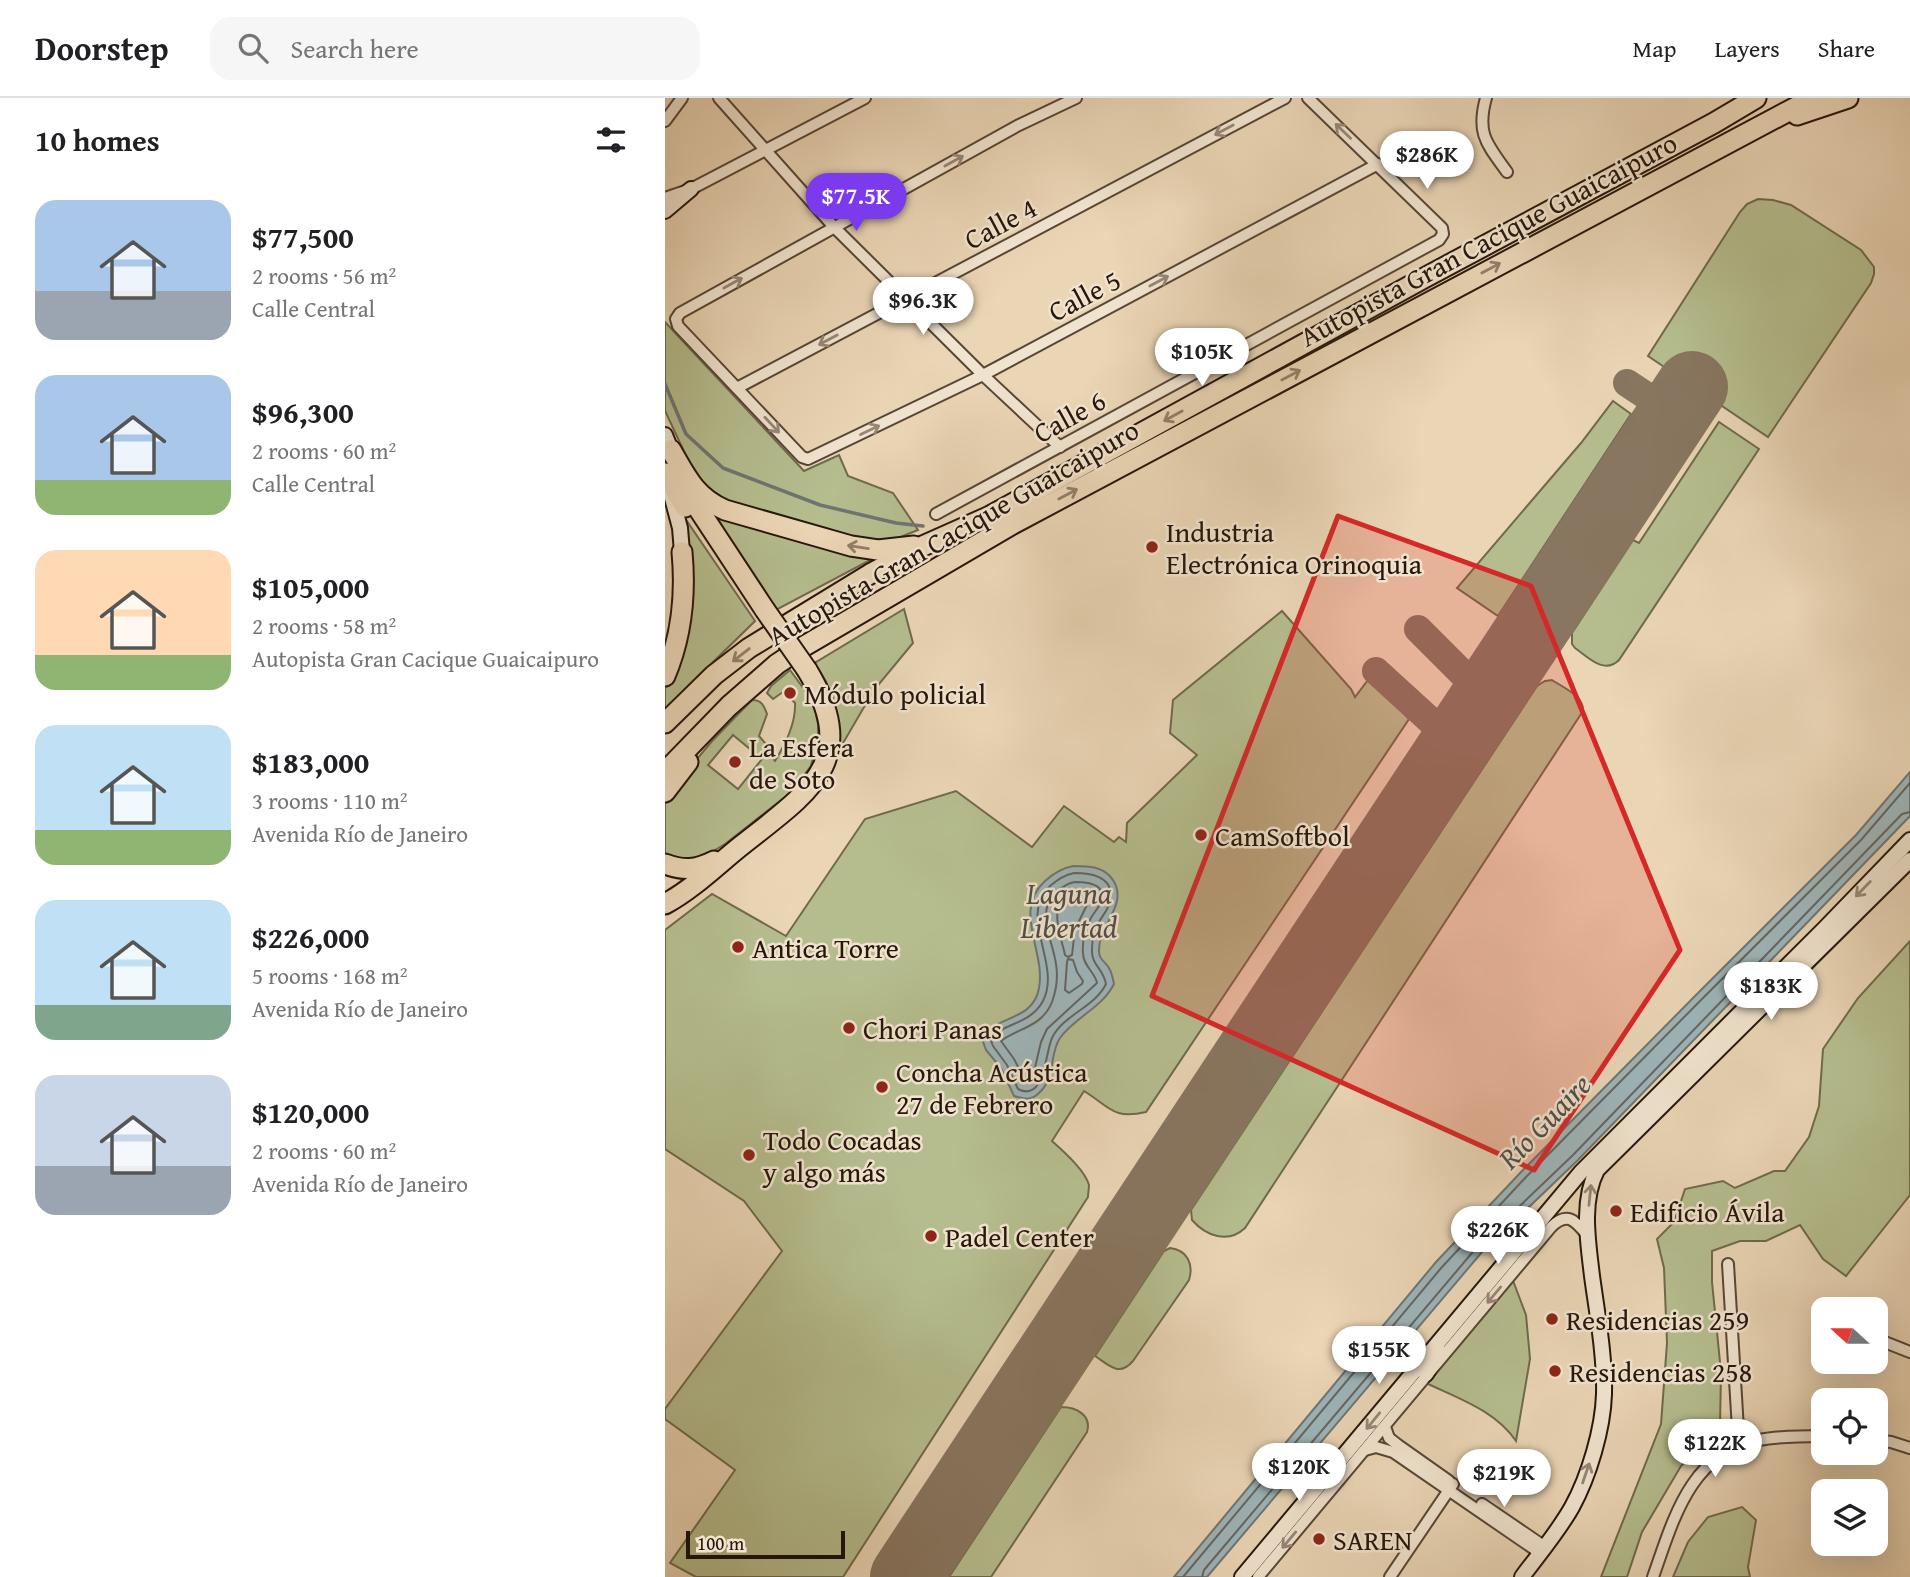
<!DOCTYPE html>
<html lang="en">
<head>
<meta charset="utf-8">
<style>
	body { margin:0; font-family:"Gentium Book Plus",serif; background:#f6f6f6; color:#202124; height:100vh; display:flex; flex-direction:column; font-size:26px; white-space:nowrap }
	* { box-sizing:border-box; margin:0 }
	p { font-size:23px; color:#757577 }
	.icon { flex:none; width:38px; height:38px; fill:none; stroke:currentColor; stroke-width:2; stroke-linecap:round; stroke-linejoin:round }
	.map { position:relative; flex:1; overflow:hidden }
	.side { display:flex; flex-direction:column; background:#fff; width:665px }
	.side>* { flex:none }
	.needle { width:46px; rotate:291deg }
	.buttons { position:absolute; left:1146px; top:1199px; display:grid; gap:14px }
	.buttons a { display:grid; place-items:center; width:77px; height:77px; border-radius:14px; background:#fff; box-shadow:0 7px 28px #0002; font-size:35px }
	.scale { position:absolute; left:21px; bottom:18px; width:159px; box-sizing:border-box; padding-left:7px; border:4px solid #26160b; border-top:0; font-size:19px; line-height:24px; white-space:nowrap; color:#26160b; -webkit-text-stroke:5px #f1e4cf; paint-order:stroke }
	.price { position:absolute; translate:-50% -60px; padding:0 16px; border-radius:24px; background:#fff; color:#222; font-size:23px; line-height:46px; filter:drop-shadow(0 2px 4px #0008) }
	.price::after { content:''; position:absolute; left:50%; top:42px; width:21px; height:16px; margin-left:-10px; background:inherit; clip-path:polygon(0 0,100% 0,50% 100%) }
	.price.selected { background:#7c3aed; color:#fff }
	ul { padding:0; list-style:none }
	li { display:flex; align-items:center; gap:21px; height:175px; padding:0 35px }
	li span { display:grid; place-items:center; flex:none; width:196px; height:140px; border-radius:21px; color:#555 }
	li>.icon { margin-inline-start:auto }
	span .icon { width:84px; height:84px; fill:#fffc; stroke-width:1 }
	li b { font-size:30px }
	h2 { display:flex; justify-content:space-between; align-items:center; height:84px; padding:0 35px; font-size:30px }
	header { display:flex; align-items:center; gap:42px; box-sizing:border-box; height:98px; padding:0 35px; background:#fff; border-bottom:2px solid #e0e0e0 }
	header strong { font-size:33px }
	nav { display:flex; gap:38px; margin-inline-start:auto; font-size:24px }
	.search { width:490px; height:63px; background:#f6f6f6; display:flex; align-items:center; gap:18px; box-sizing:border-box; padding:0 24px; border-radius:21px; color:#757577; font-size:26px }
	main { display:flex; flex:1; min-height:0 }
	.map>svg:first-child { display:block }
</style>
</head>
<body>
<header>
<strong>Doorstep</strong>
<div class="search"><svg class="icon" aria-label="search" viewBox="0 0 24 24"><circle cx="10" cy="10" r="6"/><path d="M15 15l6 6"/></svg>Search here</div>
<nav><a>Map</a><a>Layers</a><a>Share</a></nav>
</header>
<main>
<section class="side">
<h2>10 homes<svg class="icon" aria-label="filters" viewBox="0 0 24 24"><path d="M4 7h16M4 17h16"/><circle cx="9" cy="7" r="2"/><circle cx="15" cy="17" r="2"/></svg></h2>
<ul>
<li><span style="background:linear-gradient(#a9c7e8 65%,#9aa5b1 0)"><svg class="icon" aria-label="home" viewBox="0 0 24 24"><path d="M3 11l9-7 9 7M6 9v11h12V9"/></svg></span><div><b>$77,500</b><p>2 rooms · 56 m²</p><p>Calle Central</p></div></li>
<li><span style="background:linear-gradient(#a9c7e8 75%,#8fb573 0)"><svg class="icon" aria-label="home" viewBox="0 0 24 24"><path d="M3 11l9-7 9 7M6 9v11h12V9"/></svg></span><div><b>$96,300</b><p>2 rooms · 60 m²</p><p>Calle Central</p></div></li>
<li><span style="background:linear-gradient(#ffd9b3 75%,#8fb573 0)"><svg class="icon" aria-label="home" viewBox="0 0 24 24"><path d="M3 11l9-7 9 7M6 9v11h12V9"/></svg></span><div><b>$105,000</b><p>2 rooms · 58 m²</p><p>Autopista Gran Cacique Guaicaipuro</p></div></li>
<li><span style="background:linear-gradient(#bfe0f5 75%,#8fb573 0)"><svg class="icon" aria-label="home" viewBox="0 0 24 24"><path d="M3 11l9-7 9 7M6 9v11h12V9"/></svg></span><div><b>$183,000</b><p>3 rooms · 110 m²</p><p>Avenida Río de Janeiro</p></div></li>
<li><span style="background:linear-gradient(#bfe0f5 75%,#7fa58c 0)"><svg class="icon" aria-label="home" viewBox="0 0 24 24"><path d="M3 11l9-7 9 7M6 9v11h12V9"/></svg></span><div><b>$226,000</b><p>5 rooms · 168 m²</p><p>Avenida Río de Janeiro</p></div></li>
<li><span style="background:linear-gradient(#c9d6e8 65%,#9aa5b1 0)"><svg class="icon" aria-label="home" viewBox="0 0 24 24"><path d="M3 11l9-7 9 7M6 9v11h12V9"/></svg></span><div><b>$120,000</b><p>2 rooms · 60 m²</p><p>Avenida Río de Janeiro</p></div></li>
</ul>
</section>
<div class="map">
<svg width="1245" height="1479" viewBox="0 0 1245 1479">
	<rect width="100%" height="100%" fill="#ead5b5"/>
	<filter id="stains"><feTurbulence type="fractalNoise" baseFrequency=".00286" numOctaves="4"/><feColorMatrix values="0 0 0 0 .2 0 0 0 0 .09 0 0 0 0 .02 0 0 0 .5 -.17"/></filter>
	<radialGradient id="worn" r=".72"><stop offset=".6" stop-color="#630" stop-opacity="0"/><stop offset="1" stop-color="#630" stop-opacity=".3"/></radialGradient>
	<g fill="#b5bd8e" stroke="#6e6a4c" stroke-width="2" fill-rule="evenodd">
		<path d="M1093,101L1108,102L1126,107L1196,152L1209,169V176L1206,185L1103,339L983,258L1075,114L1082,106Z"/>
		<path d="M0,224L139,373L174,357L183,378L228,395L253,432L228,442L203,444L62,405L46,395L32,381L0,313Z"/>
		<path d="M948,303L966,316L833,518L792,490L916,345Z"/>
		<path d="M1054,324L1094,351L954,562C939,577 923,559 910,550L907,546V535L968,442L974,445Z"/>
		<path d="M33,404L104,432L175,455L213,458L109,513Z"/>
		<path d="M13,410L90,523L0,611V591L17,536L23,494L24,444Z"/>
		<path d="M239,511L248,545L209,592L174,652C172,623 171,588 148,566Z"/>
		<path d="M617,513L686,591L690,599L706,578L744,621L481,1014C448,1022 445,1009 419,993L387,1043C398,1053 420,1072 424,1087C424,1091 423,1095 423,1099L178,1479H31L5,1465L70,1372L0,1321V1311L117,1153L79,1103L0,1051V832L47,796L121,838L200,721L291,693L367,749L399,708L449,744L454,739L461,744L462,725L532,657L505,635L508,602Z"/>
		<path d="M125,572L144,598L150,611L153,626V638L146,668L125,695L60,746L37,760L10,763L0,756V699L48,642L87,602C97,602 99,608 102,616L94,638L101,646L100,653L110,663C120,646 131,626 130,605L127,602L132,597L125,589L108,601L102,595L106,588ZM68,637L97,661L73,691L43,667Z"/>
		<path d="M887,582C899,590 919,598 918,613L580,1130C563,1146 541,1138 527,1122L526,1112L872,588L880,583Z"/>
		<path d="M1245,843V1097L1181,1178L1158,1161L1135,1127L1101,1143H1075L1047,1153V1184L1056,1274L1055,1327L1016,1368L977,1434L962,1479H936L996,1326L1002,1245L999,1170L992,1141L1009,1124L1020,1091L1058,1083L1070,1090L1109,1073H1120L1144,1039L1154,1008L1158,951L1193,900Z"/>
		<path d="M505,1150C522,1152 529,1166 524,1182L468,1263C454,1279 445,1268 430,1258L499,1153Z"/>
		<path d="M847,1180L861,1217L865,1261L851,1343C830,1312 792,1300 759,1284Z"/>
		<path d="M396,1309C411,1309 427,1317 422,1334L326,1479H284Z"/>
		<path d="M1077,1409L1091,1422L1083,1469L1085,1479H1008L1023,1444L1043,1419Z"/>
	</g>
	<g fill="#9eb5ba" stroke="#6e7574" stroke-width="2">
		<path d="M1245,674V718L913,1062L817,1154L542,1479H509L771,1164L857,1073L1033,895L1191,737Z"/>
		<path d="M408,768C423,768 439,768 448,782C464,807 433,827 434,853C434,862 440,863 444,870C447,875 448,881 449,886C437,910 410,919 395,940C384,956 391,980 374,995C366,1003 359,1001 349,998L336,970L321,952L317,941C327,917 368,925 374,890C381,853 347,813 380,783C389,775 397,770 408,768Z"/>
	</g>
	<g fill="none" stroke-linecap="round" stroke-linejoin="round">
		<g stroke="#626662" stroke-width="2">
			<path d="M409,775C425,775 447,778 446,799C446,808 438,817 434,824C429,833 427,841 427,851C426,867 438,870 441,886C430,909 398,917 387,940C380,955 380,1005 353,991L342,967L328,948L325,940C338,925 365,927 378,903C397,866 352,818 385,788C393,781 400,777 409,775Z"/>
			<path d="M410,784C426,784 444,787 434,808C431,813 427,817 425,822C420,832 417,844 418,855C418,868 430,874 432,885L382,931L376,944L368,978L365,983L361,984L349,961L336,943C353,930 377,929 387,904C391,893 393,878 391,866C388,843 370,813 391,794C397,789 403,785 410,784Z"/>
			<path d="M412,794L423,795L426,799L410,831L407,857L403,859L400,857C395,833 380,805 412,794Z"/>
			<path d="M403,861L408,862L412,874L418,883L417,886L404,895L400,892L402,864Z"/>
			<path d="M518,1479L777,1169L862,1078L1038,900L1196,742L1245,685"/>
			<path d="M537,1479L539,1472L812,1149L908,1057L1237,716L1245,714"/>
		</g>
		<path stroke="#6e7574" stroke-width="3.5" d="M0,286L21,336L58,370L155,407L231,425L258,428"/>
		<g stroke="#887660" stroke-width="28">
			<path d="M962,285L1009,316"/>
			<path d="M753,531L821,599"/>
			<path d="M711,573L791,646"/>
		</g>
		<path stroke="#887660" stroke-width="72" d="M241,1479L1027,289"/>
		<g stroke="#574636" stroke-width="14">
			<g id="street">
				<path d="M54,0L169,129L318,277L395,349"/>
				<path d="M411,0L352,28L15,215L11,221L13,228L137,359L143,361L318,277L713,66"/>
				<path d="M821,0C811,36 822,46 842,74"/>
				<path d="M0,23L17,0"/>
				<path d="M0,100L26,91L200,0"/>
				<path d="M72,290L620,0"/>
				<path d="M271,416L774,142L778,136L777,130L643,0"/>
				<path d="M1063,1166L1074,1348"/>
				<path d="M1212,1241L1245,1254"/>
				<path d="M720,1329L724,1340L733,1347L784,1383"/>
				<path d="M1211,1342L1226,1344L1245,1350"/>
				<path d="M700,1352L711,1349L728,1354L875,1455"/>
				<path d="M817,1406L880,1449"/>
				<path d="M593,1479L886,1129C903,1112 911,1124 923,1138"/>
				<path d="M725,1479L788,1386"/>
				<path d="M988,1479C1008,1423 1025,1354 1094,1342C1115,1338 1137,1338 1158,1338"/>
			</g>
		</g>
		<g stroke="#26160b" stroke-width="18">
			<g id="secondary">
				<path d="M0,113L26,91"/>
				<path d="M0,337L6,352"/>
				<path d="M6,396L15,430L17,454"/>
				<path d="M761,1276L774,1253"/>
				<path d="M577,1479L916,1074L1160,830L1245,742"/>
				<path d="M857,1479C874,1456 893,1434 907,1409C924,1378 938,1331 939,1296C940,1258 932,1215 927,1178C923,1144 916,1103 932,1072L1245,762"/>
			</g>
		</g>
		<g stroke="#26160b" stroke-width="23">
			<g id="highway">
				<path d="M1132,17L1183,0"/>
				<path d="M6,352C21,378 30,399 60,412L186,448L213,452L249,448"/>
				<path d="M0,375L20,409"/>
				<path d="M21,392L100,512"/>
				<path d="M0,578C17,538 21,497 17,454"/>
				<path d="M0,625L49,577L84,550L205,476L260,447L323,419L761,179L1049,25L1091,0"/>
				<path d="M0,674L64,608L112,566L136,550L346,427L1148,0"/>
				<path d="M0,694L23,664"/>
				<path d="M0,766C19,773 31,772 49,763"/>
				<path d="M0,806C28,791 53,766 77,747C144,694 197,663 142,572"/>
			</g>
		</g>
		<use href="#street" stroke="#f1e4cf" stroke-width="10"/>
		<use href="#secondary" stroke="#f1e4cf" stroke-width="14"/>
		<use href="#highway" stroke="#ead5b5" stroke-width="19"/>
		<g stroke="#26160b" stroke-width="23" stroke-linecap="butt">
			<path id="highway-bridge" d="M100,512L142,572"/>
		</g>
		<use href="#highway-bridge" stroke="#ead5b5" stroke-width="19"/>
	</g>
	<defs><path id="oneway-shaft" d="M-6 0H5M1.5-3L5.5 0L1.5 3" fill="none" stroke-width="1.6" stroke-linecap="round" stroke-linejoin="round" transform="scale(1.75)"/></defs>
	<g stroke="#968777">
		<use href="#oneway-shaft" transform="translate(559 32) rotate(152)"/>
		<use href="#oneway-shaft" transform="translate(678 33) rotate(-136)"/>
		<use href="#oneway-shaft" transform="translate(289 63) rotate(-29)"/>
		<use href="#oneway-shaft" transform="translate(494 183) rotate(-28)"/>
		<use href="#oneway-shaft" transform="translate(68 185) rotate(-29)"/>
		<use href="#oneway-shaft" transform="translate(163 242) rotate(152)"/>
		<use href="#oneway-shaft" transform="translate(107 327) rotate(47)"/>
		<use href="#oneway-shaft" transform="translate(205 332) rotate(-26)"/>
		<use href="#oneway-shaft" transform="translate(1198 791) rotate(134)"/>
		<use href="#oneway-shaft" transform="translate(925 1097) rotate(-84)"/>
		<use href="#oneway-shaft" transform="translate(829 1197) rotate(130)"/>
		<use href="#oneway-shaft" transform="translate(708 1323) rotate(129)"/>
		<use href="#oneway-shaft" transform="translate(921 1375) rotate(-71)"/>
		<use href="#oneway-shaft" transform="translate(624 1442) rotate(130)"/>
	</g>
	<g stroke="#927f68">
		<use href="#oneway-shaft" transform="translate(826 170) rotate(-28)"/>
		<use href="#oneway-shaft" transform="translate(626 277) rotate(-28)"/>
		<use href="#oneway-shaft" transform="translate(508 318) rotate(151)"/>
		<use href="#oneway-shaft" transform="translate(403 396) rotate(-28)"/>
		<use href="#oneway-shaft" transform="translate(193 449) rotate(-171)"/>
		<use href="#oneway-shaft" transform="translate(76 557) rotate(142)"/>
	</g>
	<path fill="#d62828" fill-opacity="0.2" stroke="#d62828" stroke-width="5" stroke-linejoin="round" d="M673,418L866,488L1015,852L869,1072L487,898Z"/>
	<g fill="#8f2418" stroke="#f1e4cf" stroke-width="2.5">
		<circle cx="487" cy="449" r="7"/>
		<circle cx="125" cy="595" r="7"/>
		<circle cx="70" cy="664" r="7"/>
		<circle cx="536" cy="737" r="7"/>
		<circle cx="73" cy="849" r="7"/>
		<circle cx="184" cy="930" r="7"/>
		<circle cx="217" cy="989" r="7"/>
		<circle cx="84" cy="1057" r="7"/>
		<circle cx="951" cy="1113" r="7"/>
		<circle cx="266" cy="1138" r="7"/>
		<circle cx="887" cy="1221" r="7"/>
		<circle cx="890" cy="1273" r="7"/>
		<circle cx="654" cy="1441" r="7"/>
	</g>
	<g text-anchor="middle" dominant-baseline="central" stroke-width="5" stroke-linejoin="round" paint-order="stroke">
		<g font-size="28" fill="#26160b" stroke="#f1e4cf">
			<text transform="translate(335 125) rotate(-28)">Calle 4</text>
			<text transform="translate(823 141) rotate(-28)">Autopista Gran Cacique Guaicaipuro</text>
			<text transform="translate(419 197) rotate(-28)">Calle 5</text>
			<text transform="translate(404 318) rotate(-29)">Calle 6</text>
			<text transform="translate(288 434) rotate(-30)">Autopista Gran Cacique Guaicaipuro</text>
		</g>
		<g font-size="28" fill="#26160b" stroke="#f1e4cf" text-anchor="start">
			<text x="501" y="433">Industria<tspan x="501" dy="32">Electrónica Orinoquia</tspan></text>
			<text x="139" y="595">Módulo policial</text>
			<text x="84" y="648">La Esfera<tspan x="84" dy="32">de Soto</tspan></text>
			<text x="550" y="737">CamSoftbol</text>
			<text x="87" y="849">Antica Torre</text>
			<text x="198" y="930">Chori Panas</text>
			<text x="231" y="973">Concha Acústica<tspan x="231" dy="32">27 de Febrero</tspan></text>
			<text x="98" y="1041">Todo Cocadas<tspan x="98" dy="32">y algo más</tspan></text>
			<text x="965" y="1113">Edificio Ávila</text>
			<text x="280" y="1138">Padel Center</text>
			<text x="901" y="1221">Residencias 259</text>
			<text x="904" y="1273">Residencias 258</text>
			<text x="668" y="1441">SAREN</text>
		</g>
		<g font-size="30" font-style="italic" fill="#504e48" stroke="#f1e4cf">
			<text x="404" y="795">Laguna<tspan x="404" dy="34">Libertad</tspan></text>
			<text transform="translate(879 1023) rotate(-46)">Río Guaire</text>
		</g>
	</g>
	<rect width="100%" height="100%" filter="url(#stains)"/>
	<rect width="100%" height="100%" fill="url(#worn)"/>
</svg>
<div class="buttons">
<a><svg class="needle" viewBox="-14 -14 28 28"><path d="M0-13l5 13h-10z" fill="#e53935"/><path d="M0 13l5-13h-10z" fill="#757577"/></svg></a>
<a><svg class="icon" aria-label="locate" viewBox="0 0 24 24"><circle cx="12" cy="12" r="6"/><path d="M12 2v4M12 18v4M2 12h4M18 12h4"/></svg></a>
<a><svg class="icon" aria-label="layers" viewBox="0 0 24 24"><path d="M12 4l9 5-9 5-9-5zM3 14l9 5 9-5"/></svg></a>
</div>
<div class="scale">100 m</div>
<b class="price" style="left:762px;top:93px">$286K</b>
<b class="price selected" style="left:191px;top:135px">$77.5K</b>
<b class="price" style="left:258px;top:239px">$96.3K</b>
<b class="price" style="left:537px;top:290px">$105K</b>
<b class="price" style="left:1106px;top:924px">$183K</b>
<b class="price" style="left:833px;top:1168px">$226K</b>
<b class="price" style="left:714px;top:1288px">$155K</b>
<b class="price" style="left:1050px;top:1381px">$122K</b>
<b class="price" style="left:634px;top:1405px">$120K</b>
<b class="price" style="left:839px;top:1411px">$219K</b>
</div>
</main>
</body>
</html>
